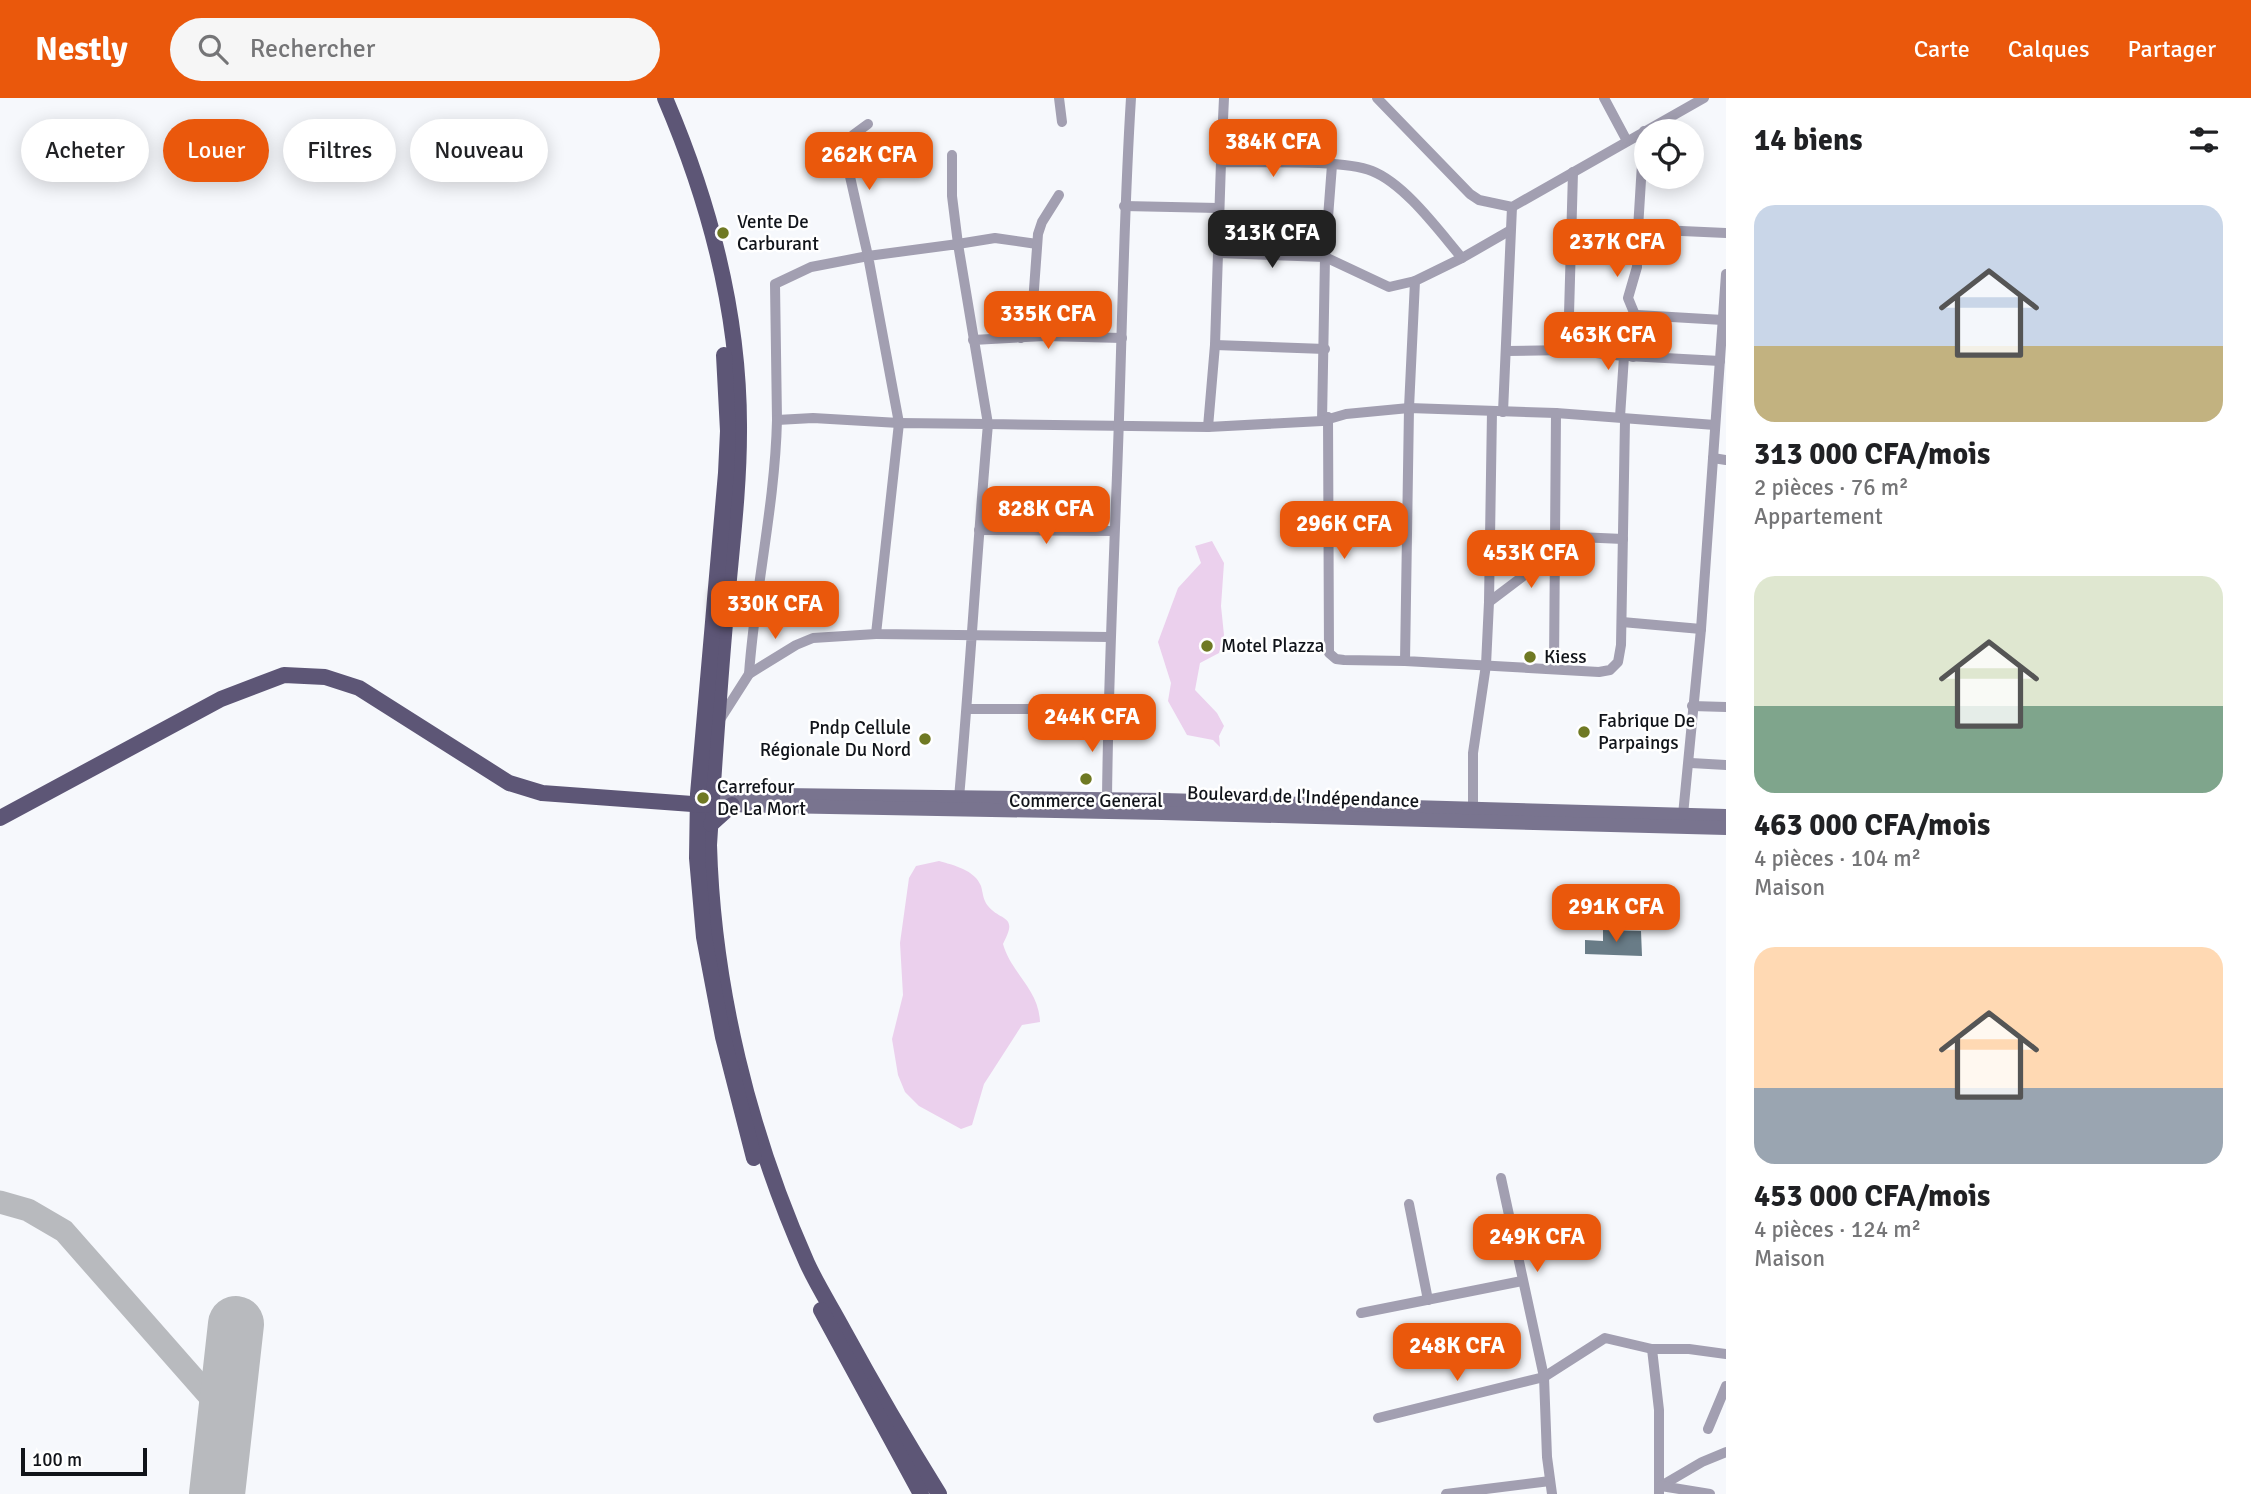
<!DOCTYPE html>
<html lang="fr">
<head>
<meta charset="utf-8">
<style>
	body { margin:0; font-family:Signika,sans-serif; background:#f6f6f6; color:#202124; height:100vh; display:flex; flex-direction:column; font-size:26px; white-space:nowrap }
	* { box-sizing:border-box; margin:0 }
	p { font-size:23px; color:#757577 }
	.icon { flex:none; width:38px; height:38px; fill:none; stroke:currentColor; stroke-width:2; stroke-linecap:round; stroke-linejoin:round }
	.map { position:relative; flex:1; overflow:hidden }
	.sheet { display:flex; flex-direction:column; background:#fff; width:525px }
	.sheet>* { flex:none }
	.guide { position:absolute; left:21px; top:21px; width:665px; height:63px; display:flex; gap:14px }
	.controls { position:absolute; left:1634px; top:21px; display:grid; gap:14px }
	.controls a { display:grid; place-items:center; width:70px; height:70px; border-radius:50%; background:#fff; box-shadow:0 4px 18px #0003; font-size:35px }
	.scale { position:absolute; left:21px; bottom:18px; width:126px; box-sizing:border-box; padding-left:7px; border:4px solid #11141a; border-top:0; font-size:19px; line-height:24px; white-space:nowrap; color:#11141a; -webkit-text-stroke:5px #fff; paint-order:stroke }
	.price { position:absolute; translate:-50% -60px; padding:0 16px; border-radius:14px; background:#ea580c; color:#fff; font-size:23px; line-height:46px; filter:drop-shadow(0 2px 4px #0008) }
	.price::after { content:''; position:absolute; left:50%; top:42px; width:21px; height:16px; margin-left:-10px; background:inherit; clip-path:polygon(0 0,100% 0,50% 100%) }
	.price.on { background:#222; color:#fff }
	ul { padding:0; list-style:none }
	li { display:grid; align-content:center; gap:14px; height:371px; padding:0 28px }
	li span { display:grid; place-items:center; height:217px; border-radius:21px; color:#555 }
	li>.icon { margin-inline-start:auto }
	span .icon { width:126px; height:126px; fill:#fffc; stroke-width:1 }
	li b { font-size:30px }
	h2 { display:flex; justify-content:space-between; align-items:center; height:84px; padding:0 28px; font-size:30px }
	.pill { padding:0 24px; border-radius:32px; background:#fff; box-shadow:0 4px 18px #0003; font-size:24px; line-height:63px }
	.pill.on { background:#ea580c; color:#fff }
	header { display:flex; align-items:center; gap:42px; box-sizing:border-box; height:98px; padding:0 35px; background:#ea580c; color:#fff }
	header strong { font-size:33px }
	nav { display:flex; gap:38px; margin-inline-start:auto; font-size:24px }
	.search { width:490px; height:63px; background:#f6f6f6; display:flex; align-items:center; gap:18px; box-sizing:border-box; padding:0 24px; border-radius:38px; color:#757577; font-size:26px }
	main { display:flex; flex:1; min-height:0 }
	.map>svg:first-child { display:block }
</style>
</head>
<body>
<header>
<strong>Nestly</strong>
<div class="search"><svg class="icon" aria-label="search" viewBox="0 0 24 24"><circle cx="10" cy="10" r="6"/><path d="M15 15l6 6"/></svg>Rechercher</div>
<nav><a>Carte</a><a>Calques</a><a>Partager</a></nav>
</header>
<main>
<div class="map">
<svg width="1726" height="1396" viewBox="0 0 1726 1396">
	<rect width="100%" height="100%" fill="#f6f8fc"/>
	<g fill="#ebd0ed">
		<path d="M1212,443L1224,465L1221,508L1224,537L1219,555L1200,565L1195,592L1217,615L1224,628L1219,638L1220,649L1213,642L1187,637L1168,603L1171,585L1158,544L1178,490L1201,465L1195,448Z"/>
		<path d="M939,763C953,767 975,772 981,788C983,795 983,802 988,808C1001,824 1019,816 1003,846C1011,875 1039,891 1040,924L1022,927L984,986L972,1027L961,1031L919,1008L905,994L898,977L892,941L903,897L900,845L909,780L916,768Z"/>
	</g>
	<g fill="none" stroke-linecap="round" stroke-linejoin="round">
		<path stroke="#b8babe" stroke-width="23" d="M0,1104L28,1112L64,1133L226,1317"/>
		<path stroke="#b8babe" stroke-width="56" d="M217,1396L236,1226"/>
	</g>
	<path fill="#697c87" d="M1603,832L1641,833L1642,858L1585,856V842L1603,843Z"/>
	<g fill="none" stroke-linecap="round" stroke-linejoin="round">
		<g stroke="#a29fb1" stroke-width="10">
			<path d="M1059,0L1062,24"/>
			<path d="M1377,0L1470,96L1479,102L1512,109L1704,0"/>
			<path d="M1604,0L1627,43"/>
			<path d="M1644,33L1638,131L1726,135"/>
			<path d="M952,57V98L958,146L995,140L1037,146"/>
			<path d="M1221,64L1224,0"/>
			<path d="M1124,108L1218,110"/>
			<path d="M1219,155L1325,159L1389,189L1415,183"/>
			<path d="M1462,160L1415,183L1409,310L1405,563L1599,574L1610,572L1618,564L1621,547L1625,322"/>
			<path d="M1637,217L1723,222"/>
			<path d="M1021,240L1032,219L1038,136L1042,124L1059,97"/>
			<path d="M973,242L1045,238L1122,240"/>
			<path d="M1215,247L1325,251"/>
			<path d="M1568,252L1624,258L1620,319"/>
			<path d="M1507,253L1568,252L1573,74"/>
			<path d="M1628,258L1720,263"/>
			<path d="M1633,259L1640,229L1628,200L1637,169L1638,131"/>
			<path d="M1503,314L1512,109"/>
			<path d="M1328,319L1329,555L1336,561L1344,562L1405,563"/>
			<path d="M777,322L775,186L811,169L868,158L846,61L853,37L868,26"/>
			<path d="M1322,323L1325,159L1332,67"/>
			<path d="M1208,329L1215,247L1221,64C1258,65 1341,61 1372,73C1405,86 1439,133 1462,160L1509,133"/>
			<path d="M1713,360L1726,362"/>
			<path d="M979,432L1114,433"/>
			<path d="M1555,438L1623,441"/>
			<path d="M1489,504L1555,454"/>
			<path d="M1622,524L1701,531"/>
			<path d="M1554,570L1556,315"/>
			<path d="M749,576C755,491 775,407 777,322L813,320L899,325L868,158L958,146L988,326L1208,329L1322,323L1346,316L1409,310L1556,315L1715,327"/>
			<path d="M1692,608L1726,609"/>
			<path d="M967,611H1108"/>
			<path d="M719,623L749,576L796,547L813,540L876,536"/>
			<path d="M1691,665L1726,667"/>
			<path d="M959,700C970,575 977,451 988,326L899,325L876,536L1109,539"/>
			<path d="M1107,702C1108,593 1113,486 1117,377C1122,252 1123,126 1131,0"/>
			<path d="M1473,711V655L1486,567L1489,504L1492,313"/>
			<path d="M1683,717L1701,531L1726,176"/>
			<path d="M1501,1080L1544,1279L1547,1359L1552,1396"/>
			<path d="M1409,1106L1428,1202"/>
			<path d="M1361,1215L1522,1183"/>
			<path d="M1652,1251L1659,1312V1396"/>
			<path d="M1378,1320L1544,1279L1605,1240L1652,1251H1689L1726,1256"/>
			<path d="M1708,1331L1726,1288"/>
			<path d="M1661,1388L1702,1364L1726,1354"/>
			<path d="M1661,1388L1710,1396"/>
			<path d="M1446,1396L1550,1383"/>
		</g>
		<g stroke="#79748f" stroke-width="14">
			<path d="M712,696L1163,702L1726,718"/>
			<path d="M720,707L1162,715L1726,730"/>
		</g>
		<g stroke="#5d5676" stroke-width="16">
			<path d="M665,0C710,105 740,219 739,334C739,394 731,454 726,514C719,592 714,669 709,747C713,889 749,1035 807,1165C818,1189 833,1212 845,1235C875,1290 906,1343 939,1396"/>
			<path d="M724,257L728,333L726,375L698,696L697,760L704,839L723,939L754,1060"/>
			<path d="M0,720L221,601L284,577L325,579L359,590L509,685L542,695L706,707"/>
			<path d="M711,726L732,707"/>
			<path d="M821,1212L921,1396"/>
		</g>
	</g>
	<g fill="#6f7923" stroke="#fff" stroke-width="2.5">
		<circle cx="723" cy="135" r="7"/>
		<circle cx="1207" cy="548" r="7"/>
		<circle cx="1530" cy="559" r="7"/>
		<circle cx="1584" cy="634" r="7"/>
		<circle cx="925" cy="641" r="7"/>
		<circle cx="1086" cy="681" r="7"/>
		<circle cx="703" cy="700" r="7"/>
	</g>
	<g text-anchor="middle" dominant-baseline="central" stroke-width="5" stroke-linejoin="round" paint-order="stroke">
		<g font-size="19" fill="#11141a" stroke="#fff" text-anchor="start">
			<text x="737" y="124">Vente De<tspan x="737" dy="22">Carburant</tspan></text>
			<text x="1221" y="548">Motel Plazza</text>
			<text x="1544" y="559">Kiess</text>
			<text x="1598" y="623">Fabrique De<tspan x="1598" dy="22">Parpaings</tspan></text>
			<text x="911" y="630" text-anchor="end">Pndp Cellule<tspan x="911" dy="22">Régionale Du Nord</tspan></text>
			<text x="717" y="689">Carrefour<tspan x="717" dy="22">De La Mort</tspan></text>
			<text x="1086" y="703" text-anchor="middle">Commerce General</text>
		</g>
		<g font-size="19" fill="#11141a" stroke="#fff">
			<text transform="translate(1303 699) rotate(2)">Boulevard de l'Indépendance</text>
		</g>
	</g>
</svg>
<div class="controls">
<a><svg class="icon" aria-label="locate" viewBox="0 0 24 24"><circle cx="12" cy="12" r="6"/><path d="M12 2v4M12 18v4M2 12h4M18 12h4"/></svg></a>
</div>
<div class="scale">100 m</div>
<b class="price" style="left:1273px;top:81px">384K CFA</b>
<b class="price" style="left:869px;top:94px">262K CFA</b>
<b class="price on" style="left:1272px;top:172px">313K CFA</b>
<b class="price" style="left:1617px;top:181px">237K CFA</b>
<b class="price" style="left:1048px;top:253px">335K CFA</b>
<b class="price" style="left:1608px;top:274px">463K CFA</b>
<b class="price" style="left:1046px;top:448px">828K CFA</b>
<b class="price" style="left:1344px;top:463px">296K CFA</b>
<b class="price" style="left:1531px;top:492px">453K CFA</b>
<b class="price" style="left:775px;top:543px">330K CFA</b>
<b class="price" style="left:1092px;top:656px">244K CFA</b>
<b class="price" style="left:1616px;top:846px">291K CFA</b>
<b class="price" style="left:1537px;top:1176px">249K CFA</b>
<b class="price" style="left:1457px;top:1285px">248K CFA</b>
<div class="guide">
<a class="pill">Acheter</a>
<a class="pill on">Louer</a>
<a class="pill">Filtres</a>
<a class="pill">Nouveau</a>
</div>
</div>
<section class="sheet">
<h2>14 biens<svg class="icon" aria-label="filters" viewBox="0 0 24 24"><path d="M4 7h16M4 17h16"/><circle cx="9" cy="7" r="2"/><circle cx="15" cy="17" r="2"/></svg></h2>
<ul>
<li><span style="background:linear-gradient(#c9d6e8 65%,#c2b280 0)"><svg class="icon" aria-label="home" viewBox="0 0 24 24"><path d="M3 11l9-7 9 7M6 9v11h12V9"/></svg></span><div><b>313 000 CFA/mois</b><p>2 pièces · 76 m²</p><p>Appartement</p></div></li>
<li><span style="background:linear-gradient(#dfe7d0 60%,#7fa58c 0)"><svg class="icon" aria-label="home" viewBox="0 0 24 24"><path d="M3 11l9-7 9 7M6 9v11h12V9"/></svg></span><div><b>463 000 CFA/mois</b><p>4 pièces · 104 m²</p><p>Maison</p></div></li>
<li><span style="background:linear-gradient(#ffd9b3 65%,#9aa5b1 0)"><svg class="icon" aria-label="home" viewBox="0 0 24 24"><path d="M3 11l9-7 9 7M6 9v11h12V9"/></svg></span><div><b>453 000 CFA/mois</b><p>4 pièces · 124 m²</p><p>Maison</p></div></li>
</ul>
</section>
</main>
</body>
</html>
